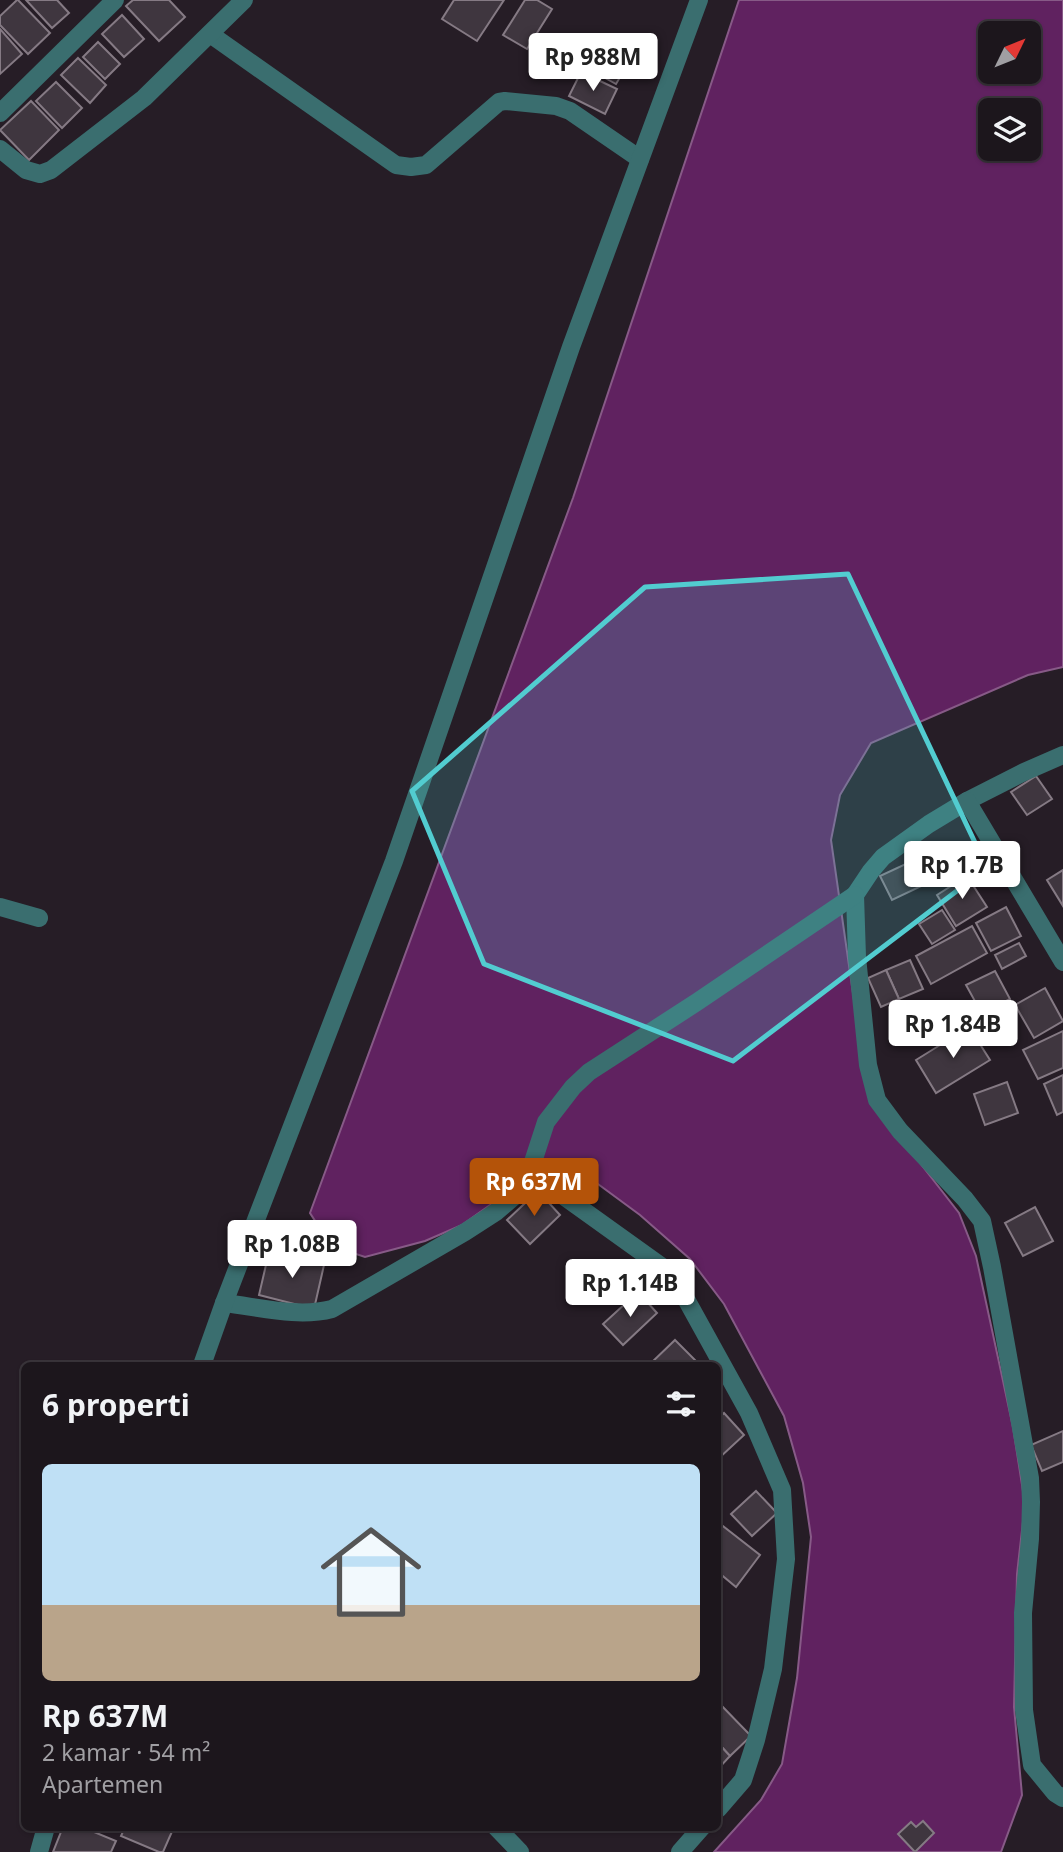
<!DOCTYPE html>
<html lang="id">
<head>
<meta charset="utf-8">
<style>
	body { margin:0; font-family:"Noto Sans",sans-serif; background:#292329; color:#f1f3f6; height:100vh; display:flex; flex-direction:column; font-size:26px; white-space:nowrap }
	* { box-sizing:border-box; margin:0 }
	p { font-size:23px; color:#a09fa3 }
	.icon { flex:none; width:38px; height:38px; fill:none; stroke:currentColor; stroke-width:2; stroke-linecap:round; stroke-linejoin:round }
	.map { position:relative; flex:1; overflow:hidden }
	.drawer { position:absolute; left:21px; top:1362px; width:700px; height:469px; display:flex; flex-direction:column; background:#1c161c; border-radius:10px; box-shadow:0 2px 5px #0004,0 0 0 2px #3a353b }
	.drawer>* { flex:none }
	.needle { width:46px; rotate:47deg }
	.controls { position:absolute; left:978px; top:21px; display:grid; gap:14px }
	.controls a { display:grid; place-items:center; width:63px; height:63px; border-radius:10px; background:#1c161c; box-shadow:0 2px 5px #0004,0 0 0 2px #3a353b; font-size:35px }
	.price { position:absolute; translate:-50% -60px; padding:0 16px; border-radius:7px; background:#fff; color:#222; font-size:23px; line-height:46px; filter:drop-shadow(0 2px 4px #0008) }
	.price::after { content:''; position:absolute; left:50%; top:42px; width:21px; height:16px; margin-left:-10px; background:inherit; clip-path:polygon(0 0,100% 0,50% 100%) }
	.price.active { background:#b45309; color:#fff }
	ul { padding:0; list-style:none }
	li { display:grid; align-content:center; gap:14px; height:371px; padding:0 21px }
	li+li { border-top:2px solid #3a353b }
	li span { display:grid; place-items:center; height:217px; border-radius:10px; color:#555 }
	li>.icon { margin-inline-start:auto }
	span .icon { width:126px; height:126px; fill:#fffc; stroke-width:1 }
	li b { font-size:30px }
	h2 { display:flex; justify-content:space-between; align-items:center; height:84px; padding:0 21px; font-size:30px }
	.map>svg:first-child { display:block }
</style>
</head>
<body>
<div class="map">
<svg width="1063" height="1852" viewBox="0 0 1063 1852">
	<rect width="100%" height="100%" fill="#261d26"/>
	<path fill="#602260" stroke="#875a87" stroke-width="2" fill-rule="evenodd" d="M739,0H1063V667L1028,675L871,743L840,795L831,840L863,1063L871,1100L959,1213L976,1256L1013,1427L1025,1504L1017,1574L1014,1707L1022,1795L1001,1852H714L761,1800L782,1764L797,1678L811,1537L803,1483L784,1416L724,1304L690,1259L640,1215L568,1162L544,1161L519,1176L497,1200L462,1225L425,1241L365,1257L344,1250L325,1236L310,1213L573,498ZM990,33H1029V72H990ZM990,110H1029V149H990Z"/>
	<g fill="#3f363f" stroke="#857a84" stroke-width="2">
		<path d="M17,0H18L50,33L28,54L0,25V16Z"/>
		<path d="M26,0H57L69,13L52,28Z"/>
		<path d="M133,0H169L185,17L159,41L126,6Z"/>
		<path d="M454,0H504L477,41L442,19Z"/>
		<path d="M525,0H537L552,9L527,49L503,35Z"/>
		<path d="M122,15L144,39L124,57L102,34Z"/>
		<path d="M0,29L22,54L0,74Z"/>
		<path d="M98,42L120,64L105,79L83,57Z"/>
		<path d="M614,49L631,59L616,84L600,75Z"/>
		<path d="M78,58L106,85L90,103L61,75Z"/>
		<path d="M581,72L617,89L605,114L569,96Z"/>
		<path d="M56,82L82,108L62,128L36,101Z"/>
		<path d="M31,101L59,130L29,160L0,130Z"/>
		<path d="M1036,776L1052,799L1027,815L1011,792Z"/>
		<path d="M925,855L936,879L892,900L880,876Z"/>
		<path d="M1063,870V906L1047,880Z"/>
		<path d="M967,876L987,907L956,926L937,895Z"/>
		<path d="M1006,907L1021,936L991,951L976,923Z"/>
		<path d="M942,910L955,930L932,944L919,924Z"/>
		<path d="M972,926L987,953L931,984L916,956Z"/>
		<path d="M1019,943L1026,956L1002,969L995,955Z"/>
		<path d="M910,960L923,989L899,999L886,970Z"/>
		<path d="M886,970L899,999L881,1007L868,978Z"/>
		<path d="M995,971L1010,999L982,1014L966,985Z"/>
		<path d="M1045,988L1063,1021L1034,1038L1015,1005Z"/>
		<path d="M969,1027L990,1060L936,1093L916,1060Z"/>
		<path d="M1063,1031V1068L1038,1079L1023,1050Z"/>
		<path d="M1063,1075V1112L1057,1115L1044,1084Z"/>
		<path d="M1007,1082L1018,1113L985,1125L974,1094Z"/>
		<path d="M538,1191L560,1215L530,1244L507,1220Z"/>
		<path d="M1035,1207L1053,1241L1023,1256L1005,1223Z"/>
		<path d="M269,1252L324,1265L314,1309L259,1295Z"/>
		<path d="M638,1292L657,1313L623,1345L603,1324Z"/>
		<path d="M675,1340L698,1363L695,1365H649Z"/>
		<path d="M724,1413L744,1435L718,1459V1419Z"/>
		<path d="M1063,1431V1462L1042,1471L1031,1445Z"/>
		<path d="M756,1491L777,1513L752,1536L731,1514Z"/>
		<path d="M719,1523L760,1555L736,1587L718,1572Z"/>
		<path d="M718,1702L751,1736L730,1756L718,1743Z"/>
		<path d="M718,1743L730,1756L718,1769Z"/>
		<path d="M923,1821L934,1833L915,1852L898,1834L911,1822L916,1827Z"/>
		<path d="M63,1827H82L116,1841L111,1852H53Z"/>
		<path d="M125,1827H174L163,1852H159L121,1836Z"/>
	</g>
	<g fill="none" stroke-linecap="round" stroke-linejoin="round">
		<g stroke="#3a6e6f" stroke-width="18">
			<path d="M210,34L396,165L411,167L426,165L499,102L505,101L556,106L570,111L640,159"/>
			<path d="M0,113L115,0"/>
			<path d="M0,149L26,170L40,174L51,170L144,98L244,0"/>
			<path d="M1063,755L1024,772L967,801L929,824L883,857L871,871L855,895L857,957L868,1065L877,1100L900,1131L965,1199L982,1221L992,1267L1030,1478L1031,1502L1030,1539L1023,1613L1024,1710L1032,1765L1055,1793L1063,1798"/>
			<path d="M967,801L1063,962"/>
			<path d="M0,907L39,918"/>
			<path d="M517,1194L530,1171L546,1122L573,1087L589,1072L697,1002L855,895"/>
			<path d="M224,1303C259,1307 298,1318 332,1309L465,1232L496,1212L517,1194L538,1185L547,1186L555,1190L668,1271L686,1299L749,1413L782,1490L786,1559L773,1669L756,1740L743,1780L718,1809"/>
			<path d="M202,1365L224,1303L394,861L571,347L699,0"/>
			<path d="M496,1827L520,1852"/>
			<path d="M39,1852L46,1827"/>
			<path d="M680,1852L702,1827"/>
		</g>
	</g>
	<path fill="#52ccd0" fill-opacity="0.2" stroke="#52ccd0" stroke-width="5" stroke-linejoin="round" d="M848,574L987,868L733,1061L484,964L412,791L645,587Z"/>
</svg>
<div class="controls">
<a><svg class="needle" viewBox="-14 -14 28 28"><path d="M0-13l5 13h-10z" fill="#e53935"/><path d="M0 13l5-13h-10z" fill="#a09fa3"/></svg></a>
<a><svg class="icon" aria-label="layers" viewBox="0 0 24 24"><path d="M12 4l9 5-9 5-9-5zM3 14l9 5 9-5"/></svg></a>
</div>
<b class="price" style="left:593px;top:93px">Rp 988M</b>
<b class="price" style="left:962px;top:901px">Rp 1.7B</b>
<b class="price" style="left:953px;top:1060px">Rp 1.84B</b>
<b class="price active" style="left:534px;top:1218px">Rp 637M</b>
<b class="price" style="left:292px;top:1280px">Rp 1.08B</b>
<b class="price" style="left:630px;top:1319px">Rp 1.14B</b>
<section class="drawer">
<h2>6 properti<svg class="icon" aria-label="filters" viewBox="0 0 24 24"><path d="M4 7h16M4 17h16"/><circle cx="9" cy="7" r="2"/><circle cx="15" cy="17" r="2"/></svg></h2>
<ul>
<li><span style="background:linear-gradient(#bfe0f5 65%,#b9a48a 0)"><svg class="icon" aria-label="home" viewBox="0 0 24 24"><path d="M3 11l9-7 9 7M6 9v11h12V9"/></svg></span><div><b>Rp 637M</b><p>2 kamar · 54 m²</p><p>Apartemen</p></div></li>
</ul>
</section>
</div>
</body>
</html>
